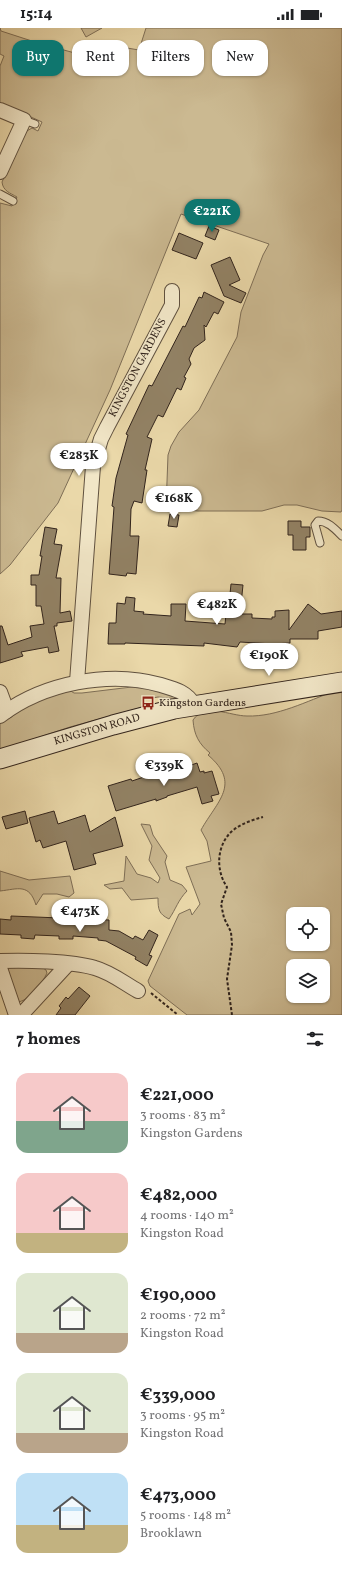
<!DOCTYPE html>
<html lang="en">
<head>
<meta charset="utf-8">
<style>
	body { margin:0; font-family:Vollkorn,serif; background:#f6f6f6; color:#202124; height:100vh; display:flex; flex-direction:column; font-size:15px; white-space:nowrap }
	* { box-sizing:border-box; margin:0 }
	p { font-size:13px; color:#757577 }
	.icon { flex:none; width:22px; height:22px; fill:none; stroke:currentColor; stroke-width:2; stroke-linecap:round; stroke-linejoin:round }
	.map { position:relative; height:987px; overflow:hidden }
	.drawer { display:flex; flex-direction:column; background:#fff; flex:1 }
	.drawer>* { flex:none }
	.top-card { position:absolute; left:12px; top:12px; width:318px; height:36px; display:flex; gap:8px }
	.tools { position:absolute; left:286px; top:879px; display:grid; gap:8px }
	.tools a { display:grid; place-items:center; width:44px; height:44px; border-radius:8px; background:#fff; box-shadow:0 1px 3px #0004; font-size:20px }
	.price { position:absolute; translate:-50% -34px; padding:0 9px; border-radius:14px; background:#fff; color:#222; font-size:13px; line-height:26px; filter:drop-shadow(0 1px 2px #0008) }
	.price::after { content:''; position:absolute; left:50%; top:24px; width:12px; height:9px; margin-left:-6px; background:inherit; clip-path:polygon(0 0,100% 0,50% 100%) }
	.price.current { background:#0f766e; color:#fff }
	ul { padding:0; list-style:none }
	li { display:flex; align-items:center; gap:12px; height:100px; padding:0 16px }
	li span { display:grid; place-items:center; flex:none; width:112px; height:80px; border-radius:12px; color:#555 }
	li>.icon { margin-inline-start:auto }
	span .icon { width:48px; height:48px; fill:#fffc; stroke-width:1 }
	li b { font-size:17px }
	h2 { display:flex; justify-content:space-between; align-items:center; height:48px; padding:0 16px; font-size:17px }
	.chip { padding:0 14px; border-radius:12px; background:#fff; box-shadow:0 1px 3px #0004; font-size:14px; line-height:36px }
	.chip.current { background:#0f766e; color:#fff }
	.status { display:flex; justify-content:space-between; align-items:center; height:28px; padding:0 20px; background:#fff; direction:ltr }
	.status svg { height:11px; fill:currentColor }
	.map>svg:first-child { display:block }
</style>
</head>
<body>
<div class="status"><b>15:14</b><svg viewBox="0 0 49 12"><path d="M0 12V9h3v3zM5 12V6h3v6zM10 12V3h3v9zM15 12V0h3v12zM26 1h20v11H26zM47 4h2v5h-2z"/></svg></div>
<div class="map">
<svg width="342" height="987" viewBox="0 0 342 987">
	<rect width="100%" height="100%" fill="#ead8a9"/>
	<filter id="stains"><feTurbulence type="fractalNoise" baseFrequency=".005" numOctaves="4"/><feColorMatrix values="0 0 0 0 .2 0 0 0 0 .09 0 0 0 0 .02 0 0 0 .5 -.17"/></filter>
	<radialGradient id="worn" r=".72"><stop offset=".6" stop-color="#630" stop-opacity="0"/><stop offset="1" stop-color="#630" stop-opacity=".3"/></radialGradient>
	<g fill="#cbb991" stroke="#7e6e56" fill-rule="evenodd">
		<path d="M0,0L1,3L38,15L119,37L121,19L139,22L146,0H342V482L341,484L322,483L297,477H284L262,483H198L166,480L168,427L171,418L179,404L199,382L237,309L241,284L263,227L269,216L181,186L110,362L58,475L10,537L0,546V175L12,178L17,169C10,165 3,163 2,154L25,104L32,100L38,103L42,94L0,75V38L4,28L0,26Z"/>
		<path d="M81,0H102L86,9Z"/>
		<path d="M140,658L153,659L179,671L158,669L142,672L143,679L70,699L0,722V695C22,680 44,669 69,662L74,665H82Z"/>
		<path d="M335,663H342V987H187L150,958L148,953L179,886L190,881L192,887L200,876L186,839L211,833L207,813L201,802C217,773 242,756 208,727L210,725C199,716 194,707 193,692C205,674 230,688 247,688C277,689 307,673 335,663ZM293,886H323V916H293ZM293,938H323V968H293Z"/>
		<path d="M141,796L150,797L153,807L167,828L165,834L170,852L182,857L187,863C178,872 176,881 169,891C159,886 158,882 158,870L131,872L122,860L110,861L104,857L124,853L126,828L137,846L151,850L158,855L160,850L149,832L152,818Z"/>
		<path d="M0,843L29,852L70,848L74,865L69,869L57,866H43L36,877C29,855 18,861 0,863Z"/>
		<path d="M9,937L43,940L46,942L47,945C42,956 30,971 19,974L6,939Z"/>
	</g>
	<g fill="#928265" stroke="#32241c">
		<path d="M209,198L219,202L215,212L205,208Z"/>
		<path d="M179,205L203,215L196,231L172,222Z"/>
		<path d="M230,229L240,252L229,257L246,265L241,275L224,268L211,237Z"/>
		<path d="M204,264L224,274L218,286L214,284L206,299L204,297L205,312L194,320L189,331L191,336L184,349L186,350L181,362L177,360L163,389L158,387L147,409L152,411L145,442H147L142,475L134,473L131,481L130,508H139L136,546L127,545L126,548L109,546L114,479L112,478L116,450L128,407L126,406L149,357L152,358L183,298L185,299L199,269L202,270Z"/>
		<path d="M170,486L179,487L177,499L168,498Z"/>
		<path d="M288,493H301V499H310V509H306V522H293V507H288Z"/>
		<path d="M45,499L57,501L54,516L62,517L56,550H61L60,585L70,583L72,593L57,595V598H54L59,623L49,625L48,619L21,624L23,628L0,635V598H2L8,617L32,609L30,598L44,596L41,578H36V557H31V547H39L42,528H40Z"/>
		<path d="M231,556L243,557L240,586H252V590L272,591V589H275V583L289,582V602L308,576L321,586L342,583V599L318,603V611H290V615L273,616L240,614L237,619L204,615V618L125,615V616H108L109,595H116L117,575L125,576L126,569L135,570L134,583L144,584L143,586L171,588V576H186L185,593L225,596L228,566H230Z"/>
		<path d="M197,735L200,744L204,743V745L212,743L219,766L211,768L213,773L202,776L197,759L167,768V769L156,773V771L116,783L108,758L131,751L132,753L176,738L177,742Z"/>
		<path d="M25,783L28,795L6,801L2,789Z"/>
		<path d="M54,783L58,796L85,787L90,804L115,789L123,818L93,826L96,836L74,842L66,813L43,820L40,812L36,814L29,790Z"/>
		<path d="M11,888L109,892V902L119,903L133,911L135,908L143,912L149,902L158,907L149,927L152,928L147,938L135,931L136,929L106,913L98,912V910L73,908V911H59V908L35,907L34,911L21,910V907L0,906V891L11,892Z"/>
		<path d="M79,959L90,968L75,987H56L61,980L59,978L66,969L68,971Z"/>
	</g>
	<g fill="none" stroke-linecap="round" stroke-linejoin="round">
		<g stroke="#60513f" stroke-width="9">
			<g id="service">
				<path d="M24,92L35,96"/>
				<path d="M0,166L13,173"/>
				<path d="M320,515L315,497L318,493C328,493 335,501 342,508"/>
			</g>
		</g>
		<g stroke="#60513f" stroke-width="16">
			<g id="minor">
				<path d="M0,82L24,92L0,144"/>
				<path d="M77,654L93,438L101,411L107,399L172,277V263"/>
				<path d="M0,664L7,683"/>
				<path d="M0,688C43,655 109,642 161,657C175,661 187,664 194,677"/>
				<path d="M0,933C25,932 71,933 95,940C110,944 124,955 138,963"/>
				<path d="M0,940L16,987"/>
				<path d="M21,987L68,936"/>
			</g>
		</g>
		<g stroke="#32241c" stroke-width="21">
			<path id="secondary" d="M0,731L113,697L174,681L342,654"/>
		</g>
		<g stroke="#32241c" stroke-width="2" stroke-dasharray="3 2" stroke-linecap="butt">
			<path d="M151,965L178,987"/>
			<path d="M232,987L227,951L232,917L231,904L224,890L221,876L227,859C216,843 216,819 231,804C240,796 252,792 263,789"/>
		</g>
		<use href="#service" stroke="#f1e6c7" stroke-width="7"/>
		<use href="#minor" stroke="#f1e6c7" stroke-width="14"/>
		<use href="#secondary" stroke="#f1e6c7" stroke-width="19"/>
	</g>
	<defs>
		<g id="bus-bare" transform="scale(1.08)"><path d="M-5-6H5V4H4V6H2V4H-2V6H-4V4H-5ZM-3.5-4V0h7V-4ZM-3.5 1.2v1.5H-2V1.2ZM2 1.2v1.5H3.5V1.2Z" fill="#8f2418" stroke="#f1e6c7" stroke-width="2.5" paint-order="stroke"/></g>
	</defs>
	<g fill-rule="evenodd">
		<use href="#bus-bare" x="148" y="675"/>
	</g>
	<g text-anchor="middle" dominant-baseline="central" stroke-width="3" stroke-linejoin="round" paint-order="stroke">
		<g font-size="11" fill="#32241c" stroke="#f1e6c7">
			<text transform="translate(138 340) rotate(-62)">KINGSTON GARDENS</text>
			<text transform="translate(97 702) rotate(-16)">KINGSTON ROAD</text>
		</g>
		<g font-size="11" fill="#32241c" stroke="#f1e6c7" text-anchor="start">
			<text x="159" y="675">Kingston Gardens</text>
		</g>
	</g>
	<rect width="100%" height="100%" filter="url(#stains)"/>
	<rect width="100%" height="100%" fill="url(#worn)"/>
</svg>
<div class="tools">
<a><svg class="icon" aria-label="locate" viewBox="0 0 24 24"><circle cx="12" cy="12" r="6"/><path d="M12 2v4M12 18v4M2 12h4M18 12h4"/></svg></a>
<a><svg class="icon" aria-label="layers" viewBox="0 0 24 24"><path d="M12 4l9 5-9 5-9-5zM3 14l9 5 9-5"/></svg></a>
</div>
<b class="price current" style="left:212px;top:205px">€221K</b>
<b class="price" style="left:79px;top:449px">€283K</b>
<b class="price" style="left:174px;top:492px">€168K</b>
<b class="price" style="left:217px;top:598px">€482K</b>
<b class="price" style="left:269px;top:649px">€190K</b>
<b class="price" style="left:164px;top:759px">€339K</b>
<b class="price" style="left:80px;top:905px">€473K</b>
<div class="top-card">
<a class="chip current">Buy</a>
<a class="chip">Rent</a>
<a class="chip">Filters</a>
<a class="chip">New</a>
</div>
</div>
<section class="drawer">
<h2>7 homes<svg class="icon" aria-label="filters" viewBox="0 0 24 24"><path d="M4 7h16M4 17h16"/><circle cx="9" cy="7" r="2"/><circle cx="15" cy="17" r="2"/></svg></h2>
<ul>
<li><span style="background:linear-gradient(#f6c9c9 60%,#7fa58c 0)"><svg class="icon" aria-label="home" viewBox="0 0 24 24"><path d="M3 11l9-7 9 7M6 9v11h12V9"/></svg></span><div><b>€221,000</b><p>3 rooms · 83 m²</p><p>Kingston Gardens</p></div></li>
<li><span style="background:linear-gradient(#f6c9c9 75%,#c2b280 0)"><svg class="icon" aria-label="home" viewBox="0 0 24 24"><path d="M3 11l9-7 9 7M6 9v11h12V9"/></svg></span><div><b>€482,000</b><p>4 rooms · 140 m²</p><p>Kingston Road</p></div></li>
<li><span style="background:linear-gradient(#dfe7d0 75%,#b9a48a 0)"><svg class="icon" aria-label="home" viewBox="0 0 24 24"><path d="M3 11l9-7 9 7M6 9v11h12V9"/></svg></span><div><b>€190,000</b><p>2 rooms · 72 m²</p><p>Kingston Road</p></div></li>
<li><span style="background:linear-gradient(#dfe7d0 75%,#b9a48a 0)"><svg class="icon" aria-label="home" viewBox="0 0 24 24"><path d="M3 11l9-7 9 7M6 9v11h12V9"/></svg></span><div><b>€339,000</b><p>3 rooms · 95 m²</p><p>Kingston Road</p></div></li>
<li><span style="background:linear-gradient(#bfe0f5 65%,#c2b280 0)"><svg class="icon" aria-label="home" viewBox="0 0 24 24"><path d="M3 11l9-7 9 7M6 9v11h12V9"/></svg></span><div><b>€473,000</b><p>5 rooms · 148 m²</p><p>Brooklawn</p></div></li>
</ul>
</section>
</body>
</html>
